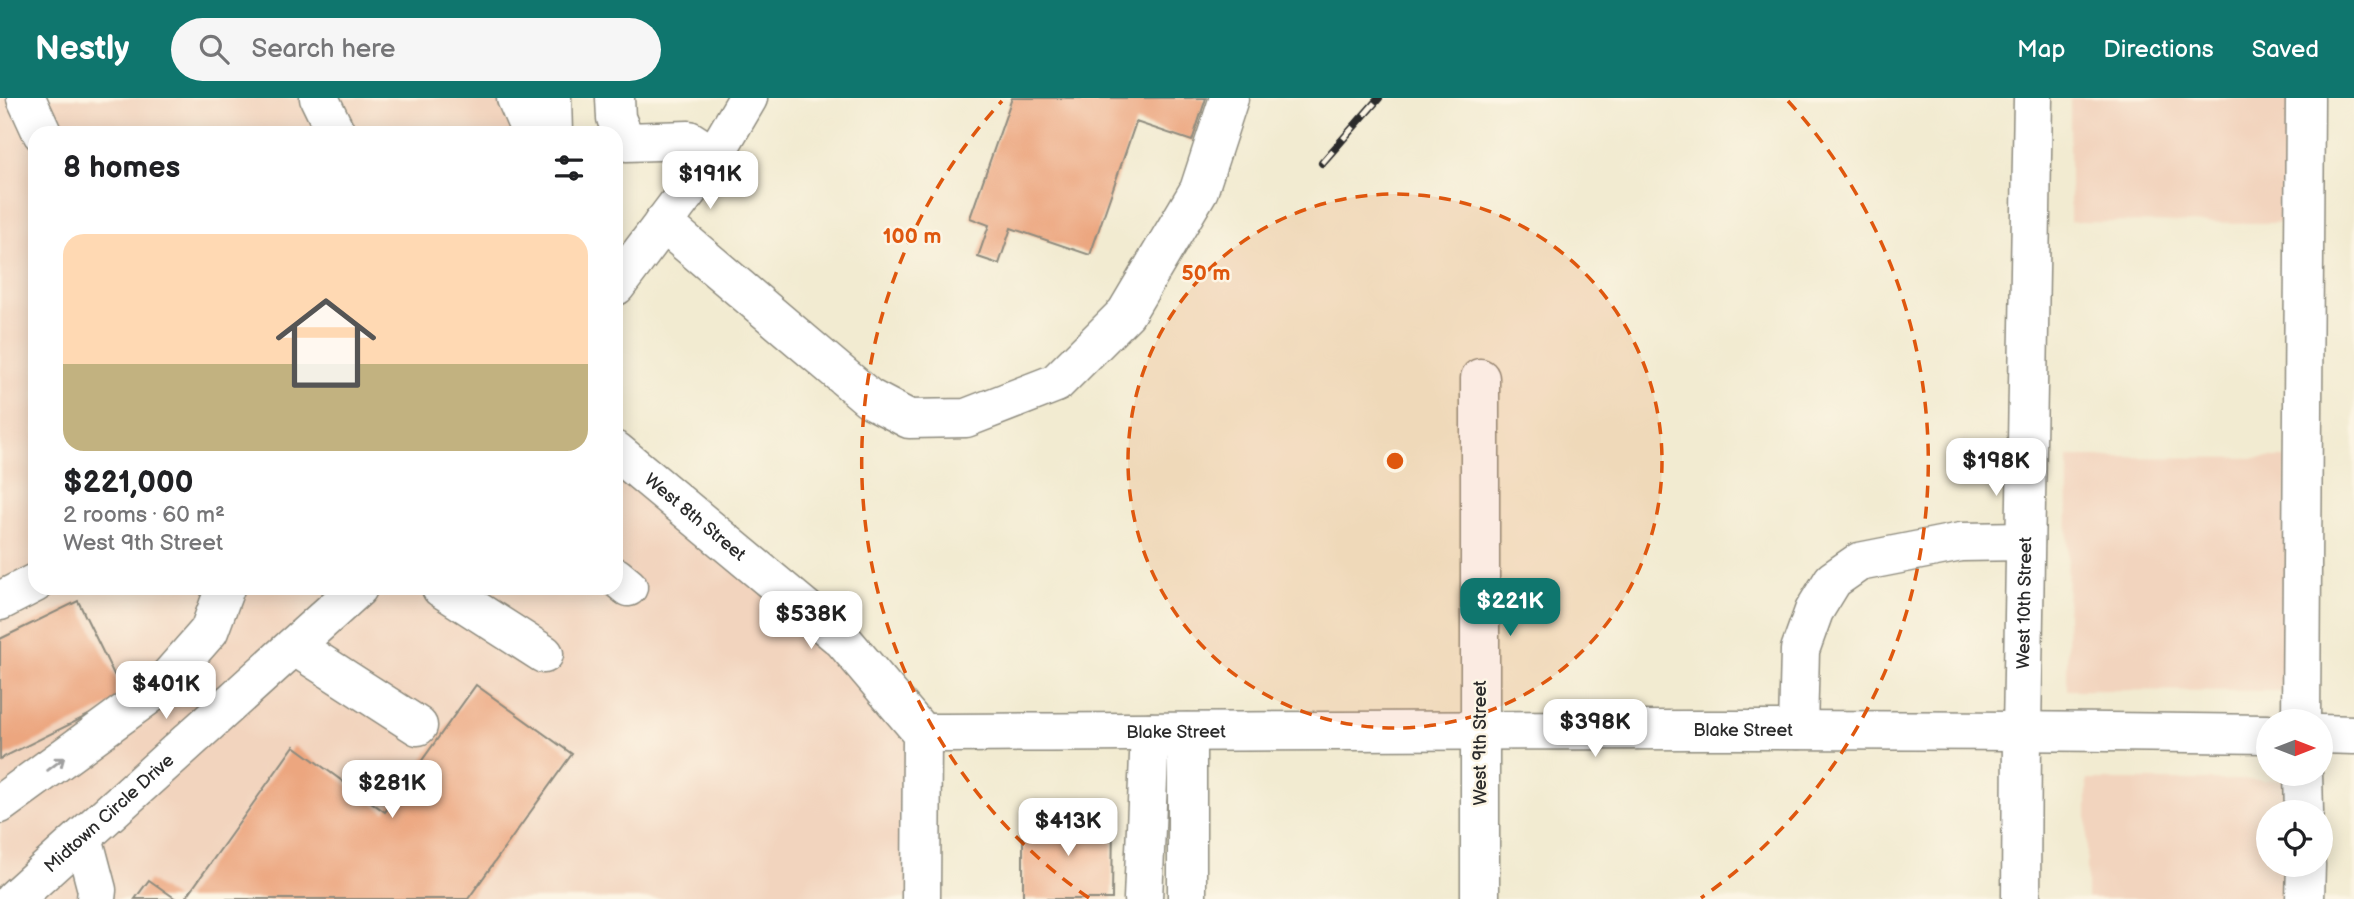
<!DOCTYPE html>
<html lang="en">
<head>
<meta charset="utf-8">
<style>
	body { margin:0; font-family:"Balsamiq Sans",sans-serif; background:#f6f6f6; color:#202124; height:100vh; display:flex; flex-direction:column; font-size:26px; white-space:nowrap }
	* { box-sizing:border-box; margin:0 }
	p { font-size:23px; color:#757577 }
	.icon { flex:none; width:38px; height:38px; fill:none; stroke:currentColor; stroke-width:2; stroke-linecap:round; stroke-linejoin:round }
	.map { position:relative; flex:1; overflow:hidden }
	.details { position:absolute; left:28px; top:28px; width:595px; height:469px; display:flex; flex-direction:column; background:#fff; border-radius:21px; box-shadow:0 4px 18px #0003 }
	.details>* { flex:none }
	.needle { width:46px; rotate:90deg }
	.controls { position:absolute; left:2256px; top:611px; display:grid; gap:14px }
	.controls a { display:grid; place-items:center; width:77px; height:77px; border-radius:50%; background:#fff; box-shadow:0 4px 18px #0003; font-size:35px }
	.price { position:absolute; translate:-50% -60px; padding:0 16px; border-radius:14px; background:#fff; color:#222; font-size:23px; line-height:46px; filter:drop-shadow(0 2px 4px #0008) }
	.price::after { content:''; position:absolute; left:50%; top:42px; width:21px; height:16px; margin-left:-10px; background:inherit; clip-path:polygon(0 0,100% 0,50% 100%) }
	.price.selected { background:#0f766e; color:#fff }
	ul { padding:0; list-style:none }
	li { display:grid; align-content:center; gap:14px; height:371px; padding:0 35px }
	li span { display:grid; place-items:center; height:217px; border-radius:21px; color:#555 }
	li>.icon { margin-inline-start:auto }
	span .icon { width:126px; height:126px; fill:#fffc; stroke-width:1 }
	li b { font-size:30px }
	h2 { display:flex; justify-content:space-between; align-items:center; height:84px; padding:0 35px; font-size:30px }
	header { display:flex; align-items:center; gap:42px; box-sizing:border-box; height:98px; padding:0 35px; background:#0f766e; color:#fff }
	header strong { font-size:33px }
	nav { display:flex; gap:38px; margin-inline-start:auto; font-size:24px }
	.search { width:490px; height:63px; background:#f6f6f6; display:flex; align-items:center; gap:18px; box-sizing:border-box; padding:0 24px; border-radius:38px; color:#757577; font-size:26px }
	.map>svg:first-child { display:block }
</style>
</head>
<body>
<header>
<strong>Nestly</strong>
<div class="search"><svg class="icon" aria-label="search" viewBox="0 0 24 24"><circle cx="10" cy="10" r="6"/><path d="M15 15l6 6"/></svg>Search here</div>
<nav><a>Map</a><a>Directions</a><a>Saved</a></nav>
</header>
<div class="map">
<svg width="2354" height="801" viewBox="0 0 2354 801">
	<rect width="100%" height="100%" fill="#fcf5e5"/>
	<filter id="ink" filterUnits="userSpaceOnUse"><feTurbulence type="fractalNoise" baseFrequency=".0143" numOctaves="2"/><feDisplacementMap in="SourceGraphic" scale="14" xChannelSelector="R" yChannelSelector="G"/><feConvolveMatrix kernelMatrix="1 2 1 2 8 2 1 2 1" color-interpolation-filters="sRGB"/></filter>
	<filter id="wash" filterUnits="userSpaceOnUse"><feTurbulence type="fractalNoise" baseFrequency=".00686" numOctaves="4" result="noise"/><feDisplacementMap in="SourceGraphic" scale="28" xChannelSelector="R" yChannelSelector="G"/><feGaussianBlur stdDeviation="1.57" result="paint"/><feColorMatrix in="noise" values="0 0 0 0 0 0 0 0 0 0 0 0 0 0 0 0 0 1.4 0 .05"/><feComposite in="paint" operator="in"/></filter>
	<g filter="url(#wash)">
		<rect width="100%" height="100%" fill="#f2ebd1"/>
		<g fill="#f2d4be">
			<path d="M0,0H552L553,35H35V490H616V353L922,635L921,801H0Z"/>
			<path d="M2070,0H2290L2289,125L2070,124Z"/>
			<path d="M2068,359L2286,360L2285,593L2067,592Z"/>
			<path d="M2087,682H2289V714H2268V766L2289,767V801H2087Z"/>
		</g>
		<g id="blocks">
			<g fill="#eca67f">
				<path d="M1012,0H1206L1192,43L1136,24L1090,157L1011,130L999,166L978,159L989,127L970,120Z"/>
				<path d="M78,503L125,599L0,661V541Z"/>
				<path d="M476,587L572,656L468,801H185L294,648L385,714Z"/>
				<path d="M1023,719H1113L1112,801H1023Z"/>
				<path d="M149,782L176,801H135Z"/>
			</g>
		</g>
	</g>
	<g filter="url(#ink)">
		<use href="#blocks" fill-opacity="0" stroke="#8e8b7e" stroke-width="2"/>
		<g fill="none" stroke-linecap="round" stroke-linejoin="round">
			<g stroke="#8e8b7e" stroke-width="41">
				<g id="minor">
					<path d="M26,0L42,35"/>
					<path d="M319,0L336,35"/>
					<path d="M516,0L531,35"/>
					<path d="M552,0L553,35"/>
					<path d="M615,0L616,20L626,44L689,42L714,58"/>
					<path d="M663,125L869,300L909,321L966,320L1056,285L1126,215L1199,92L1229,0"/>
					<path d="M616,188L714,58L748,0"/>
					<path d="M1480,280V801"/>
					<path id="s1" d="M616,353L843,542L922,635L921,801"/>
					<path d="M616,479L628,489"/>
					<path d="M441,490L544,556"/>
					<path d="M0,503L35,485"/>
					<path d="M294,548L418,628"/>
					<path d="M2301,623L2305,0"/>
					<path d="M1798,632L1800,552L1814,513L1833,482L1859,464L1961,444L2025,443"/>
					<path d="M1187,634V801"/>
					<path id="s2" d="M922,635C1371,633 1819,629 2268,636"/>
					<path d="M2320,636L2354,637"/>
					<path d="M2303,676L2304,714"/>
					<path d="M0,706L160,589L209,533L225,490"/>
					<path d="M83,739L97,792L96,801"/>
					<path id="s3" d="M14,801L358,490"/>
					<path d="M1143,801L1150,634"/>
					<path id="s4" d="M2021,801L2022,632L2033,0"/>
					<path d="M2305,801L2306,766"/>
				</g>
			</g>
			<use href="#minor" stroke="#fff" stroke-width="38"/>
			<g stroke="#2b2b2b" stroke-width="8">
				<path id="rail" d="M1322,65L1379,0"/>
			</g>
			<use href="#rail" stroke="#fcf5e5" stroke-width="5" stroke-dasharray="16" stroke-linecap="butt"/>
		</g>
		<defs><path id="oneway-shaft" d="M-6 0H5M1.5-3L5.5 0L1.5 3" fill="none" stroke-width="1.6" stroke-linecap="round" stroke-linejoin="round" transform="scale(1.75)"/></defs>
		<use stroke="#a0a0a0" href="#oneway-shaft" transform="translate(56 666) rotate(-37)"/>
	</g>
	<circle cx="1395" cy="363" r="267" fill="#df570e" fill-opacity=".12"/>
	<g fill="none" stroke="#df570e" stroke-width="3.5" stroke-dasharray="12 9">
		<circle cx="1395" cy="363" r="267"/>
		<path d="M1089 800A533 533 0 0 1 1002 3M1788 3A533 533 0 0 1 1701 800"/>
	</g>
	<g text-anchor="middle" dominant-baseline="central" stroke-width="5" stroke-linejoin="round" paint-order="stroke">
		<g font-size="18" fill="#2b2b2b" stroke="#fcf5e5">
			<text stroke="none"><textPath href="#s1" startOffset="103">West 8th Street</textPath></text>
			<text stroke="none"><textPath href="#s4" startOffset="296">West 10th Street</textPath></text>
			<text stroke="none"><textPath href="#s2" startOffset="821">Blake Street</textPath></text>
			<text stroke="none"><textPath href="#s2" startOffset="254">Blake Street</textPath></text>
			<text transform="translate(1480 645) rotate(-90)">West 9th Street</text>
			<text stroke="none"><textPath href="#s3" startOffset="128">Midtown Circle Drive</textPath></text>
		</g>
	</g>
	<circle cx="1395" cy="363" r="10" fill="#df570e" stroke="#fcf5e5" stroke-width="3.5"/>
	<g font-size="21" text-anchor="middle" font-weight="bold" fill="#df570e" stroke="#fcf5e5" stroke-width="5" stroke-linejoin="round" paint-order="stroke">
		<text x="912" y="145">100 m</text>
		<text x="1206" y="182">50 m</text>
	</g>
</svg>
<div class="controls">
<a><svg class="needle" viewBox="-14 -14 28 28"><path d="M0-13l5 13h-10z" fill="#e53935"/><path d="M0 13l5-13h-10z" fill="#757577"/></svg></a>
<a><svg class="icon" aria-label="locate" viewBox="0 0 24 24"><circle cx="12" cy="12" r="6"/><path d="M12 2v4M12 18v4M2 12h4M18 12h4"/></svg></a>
</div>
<b class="price" style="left:710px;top:113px">$191K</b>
<b class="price" style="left:1996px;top:400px">$198K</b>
<b class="price selected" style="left:1510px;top:540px">$221K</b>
<b class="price" style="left:811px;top:553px">$538K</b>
<b class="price" style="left:166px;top:623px">$401K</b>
<b class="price" style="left:1595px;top:661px">$398K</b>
<b class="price" style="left:392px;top:722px">$281K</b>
<b class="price" style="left:1068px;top:760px">$413K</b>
<section class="details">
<h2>8 homes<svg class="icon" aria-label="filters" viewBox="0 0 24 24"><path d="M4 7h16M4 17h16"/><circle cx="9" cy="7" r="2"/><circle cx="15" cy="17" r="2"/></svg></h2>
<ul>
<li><span style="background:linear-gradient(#ffd9b3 60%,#c2b280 0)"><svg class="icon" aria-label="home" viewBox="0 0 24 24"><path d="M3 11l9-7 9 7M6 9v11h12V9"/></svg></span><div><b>$221,000</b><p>2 rooms · 60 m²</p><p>West 9th Street</p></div></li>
</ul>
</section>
</div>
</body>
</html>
